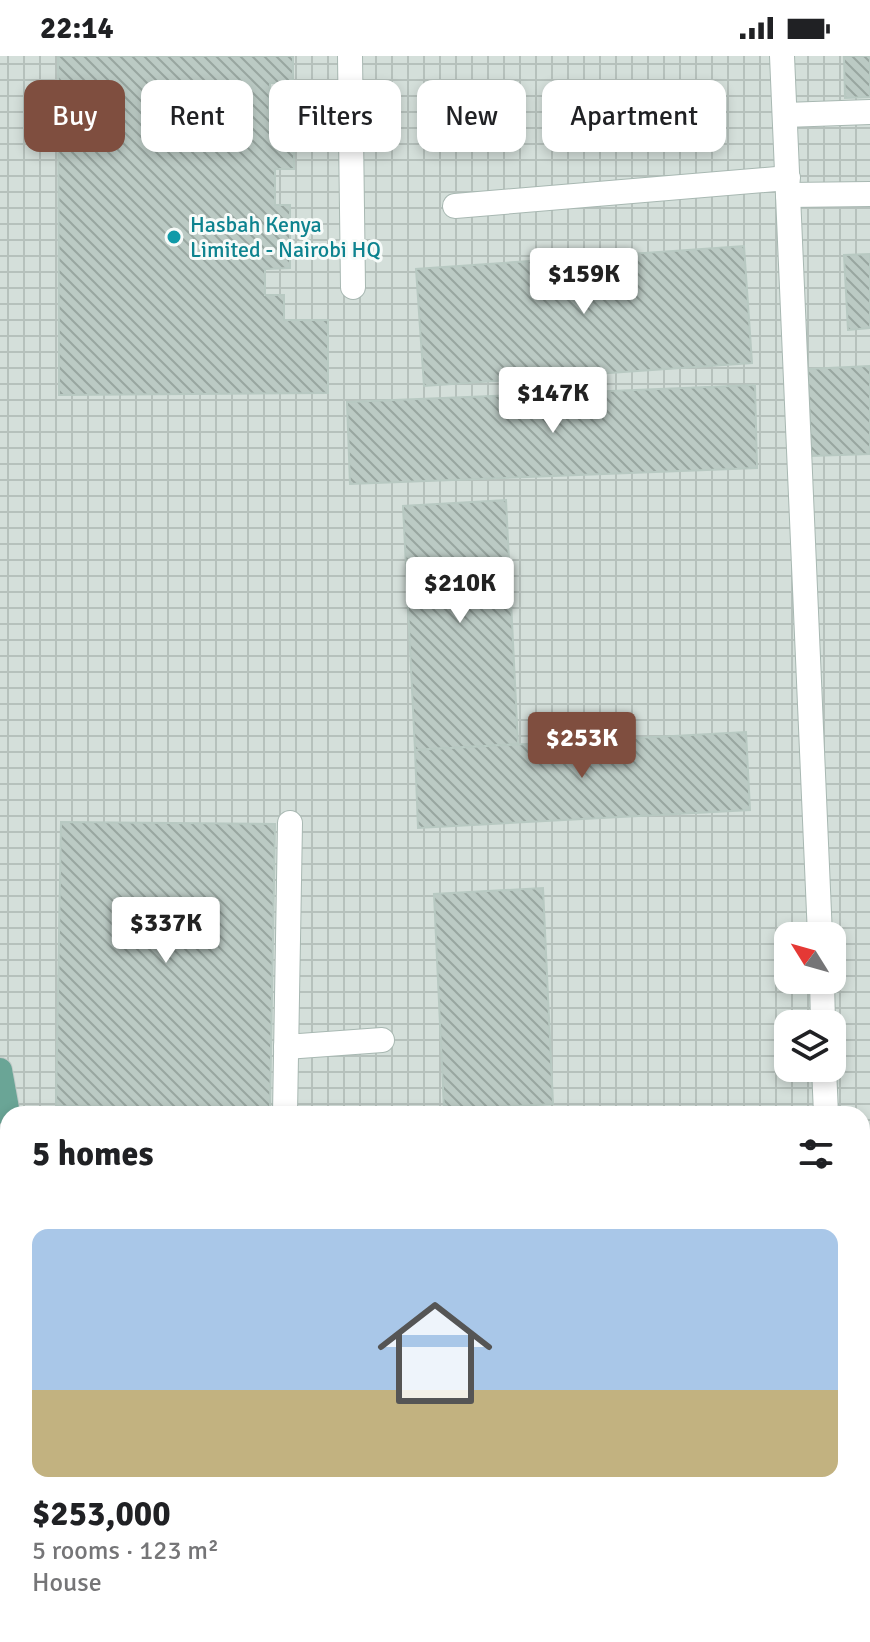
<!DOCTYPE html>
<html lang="en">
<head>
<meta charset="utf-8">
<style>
	body { margin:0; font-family:Signika,sans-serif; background:#f2f2f2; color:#202124; height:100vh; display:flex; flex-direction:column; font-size:30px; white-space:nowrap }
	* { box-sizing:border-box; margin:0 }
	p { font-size:26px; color:#757577 }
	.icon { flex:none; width:44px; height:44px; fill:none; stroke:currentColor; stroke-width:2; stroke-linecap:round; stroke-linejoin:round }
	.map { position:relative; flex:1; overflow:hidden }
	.sheet { position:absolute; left:0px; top:1050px; width:870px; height:536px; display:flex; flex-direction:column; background:#fff; border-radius:24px 24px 0 0; box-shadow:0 4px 12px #0003 }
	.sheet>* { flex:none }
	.guide { position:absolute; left:24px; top:24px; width:822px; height:72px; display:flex; gap:16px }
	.needle { width:52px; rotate:307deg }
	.tools { position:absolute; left:774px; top:866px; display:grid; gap:16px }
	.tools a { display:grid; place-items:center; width:72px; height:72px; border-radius:16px; background:#fff; box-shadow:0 4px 12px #0003; font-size:40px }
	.price { position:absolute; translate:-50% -68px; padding:0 18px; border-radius:8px; background:#fff; color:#222; font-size:26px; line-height:52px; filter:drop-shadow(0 2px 4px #0008) }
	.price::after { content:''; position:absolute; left:50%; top:48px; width:24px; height:18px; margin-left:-12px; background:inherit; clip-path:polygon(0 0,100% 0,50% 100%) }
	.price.current { background:#7f4e3f; color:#fff }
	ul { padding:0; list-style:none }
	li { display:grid; align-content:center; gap:16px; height:424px; padding:0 32px }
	li span { display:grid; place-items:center; height:248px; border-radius:16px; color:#555 }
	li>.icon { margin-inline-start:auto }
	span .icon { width:144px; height:144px; fill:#fffc; stroke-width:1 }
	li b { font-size:34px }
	h2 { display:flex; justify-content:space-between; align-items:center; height:96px; padding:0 32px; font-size:34px }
	.chip { padding:0 28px; border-radius:16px; background:#fff; box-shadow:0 4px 12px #0003; font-size:28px; line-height:72px }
	.chip.current { background:#7f4e3f; color:#fff }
	.status { display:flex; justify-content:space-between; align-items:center; height:56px; padding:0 40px; background:#fff; direction:ltr }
	.status svg { height:22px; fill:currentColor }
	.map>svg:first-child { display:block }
</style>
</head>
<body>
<div class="status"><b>22:14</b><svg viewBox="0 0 49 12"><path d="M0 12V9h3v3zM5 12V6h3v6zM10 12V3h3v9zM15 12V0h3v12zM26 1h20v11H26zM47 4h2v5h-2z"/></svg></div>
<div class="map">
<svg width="870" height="1586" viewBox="0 0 870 1586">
	<defs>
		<pattern id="industrial-grid" width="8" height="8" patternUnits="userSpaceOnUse" patternTransform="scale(2)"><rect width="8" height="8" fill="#d4dfda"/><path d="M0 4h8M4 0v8" fill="none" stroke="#b6c1bc"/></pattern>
		<pattern id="building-back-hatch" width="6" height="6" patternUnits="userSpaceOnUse" patternTransform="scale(2)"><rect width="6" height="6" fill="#bbcac4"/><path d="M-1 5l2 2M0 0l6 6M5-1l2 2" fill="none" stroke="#98a6a0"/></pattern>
	</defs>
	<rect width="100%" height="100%" fill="#e6efeb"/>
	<path fill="#d4dfda" d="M870,1433V1586H0V1512L8,1511V1578H862V1434Z"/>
	<path fill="url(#industrial-grid)" fill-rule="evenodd" d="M0,0H870V1467L862,1468V1058H8V1533L0,1534ZM788,880H832V924H788ZM788,968H832V1012H788Z"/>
	<g fill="url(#building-back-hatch)" stroke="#b8c9c2" stroke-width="2">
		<path d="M58,0H293V27H270L269,58H294V113H275V149H290V212L265,213V239H284V264H328V337L59,339Z"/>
		<path d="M844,0H870V41L845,42Z"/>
		<path d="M744,190L752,307L424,330L416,213Z"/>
		<path d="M870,198V272L848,274L844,199Z"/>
		<path d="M870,310V398L811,400L808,313Z"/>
		<path d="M755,329L757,412L350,428L347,346Z"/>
		<path d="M506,444L518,688L415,694L403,450Z"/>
		<path d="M746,676L750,754L418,772L415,694Z"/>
		<path d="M61,766L275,768L270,1053L56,1050Z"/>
		<path d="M543,832L553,1048L444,1054L434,838Z"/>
	</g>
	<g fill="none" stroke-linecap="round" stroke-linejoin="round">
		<g stroke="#a8b8b2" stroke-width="26">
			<g id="minor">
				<path d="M350,0L353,231"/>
				<path d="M782,0L820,880"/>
				<path d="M785,59L870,56"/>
				<path d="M788,139L870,138"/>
				<path d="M455,150L788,122"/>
				<path d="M822,924L823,968"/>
				<path d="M286,991L382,984"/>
				<path d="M824,1012L826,1058"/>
				<path d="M285,1058L290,767"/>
				<path d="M862,1117L870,1116"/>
			</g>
		</g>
		<g stroke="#c2cac8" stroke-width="26">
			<g id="major">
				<path d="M0,1014L8,1058"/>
				<path d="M0,1175L8,1185"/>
				<path d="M862,1193H870"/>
				<path d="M862,1243L870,1242"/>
			</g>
		</g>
		<use href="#minor" stroke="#fff" stroke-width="24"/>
		<use href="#major" stroke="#6aa596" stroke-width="24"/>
		<g stroke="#5f7d75" stroke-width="9">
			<g id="rail">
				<path d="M862,1527H870"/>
				<path d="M217,1586L305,1578"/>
			</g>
		</g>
		<use href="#rail" stroke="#f7fbf9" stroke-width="6" stroke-dasharray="18" stroke-linecap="butt"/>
	</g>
	<circle fill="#0f9aa8" stroke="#f7fbf9" stroke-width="3" cx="174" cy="181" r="8"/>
	<g text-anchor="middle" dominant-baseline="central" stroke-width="6" stroke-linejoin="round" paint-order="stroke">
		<g font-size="22" fill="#0d838f" stroke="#f7fbf9" text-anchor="start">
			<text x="190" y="168">Hasbah Kenya<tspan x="190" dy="25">Limited - Nairobi HQ</tspan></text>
		</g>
	</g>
</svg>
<div class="tools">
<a><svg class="needle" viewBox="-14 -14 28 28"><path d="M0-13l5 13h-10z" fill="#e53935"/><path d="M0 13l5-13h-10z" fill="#757577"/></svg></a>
<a><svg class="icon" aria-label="layers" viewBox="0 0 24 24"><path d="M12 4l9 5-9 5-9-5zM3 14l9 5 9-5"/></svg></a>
</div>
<b class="price" style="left:584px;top:260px">$159K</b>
<b class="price" style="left:553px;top:379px">$147K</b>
<b class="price" style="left:460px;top:569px">$210K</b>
<b class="price current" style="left:582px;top:724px">$253K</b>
<b class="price" style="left:166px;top:909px">$337K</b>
<div class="guide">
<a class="chip current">Buy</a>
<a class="chip">Rent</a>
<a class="chip">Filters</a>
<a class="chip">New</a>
<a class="chip">Apartment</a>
</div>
<section class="sheet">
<h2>5 homes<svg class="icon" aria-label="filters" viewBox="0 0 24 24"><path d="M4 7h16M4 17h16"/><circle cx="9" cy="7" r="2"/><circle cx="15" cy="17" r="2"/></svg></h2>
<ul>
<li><span style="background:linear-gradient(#a9c7e8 65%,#c2b280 0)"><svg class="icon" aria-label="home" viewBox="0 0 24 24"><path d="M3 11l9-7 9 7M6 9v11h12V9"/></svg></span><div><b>$253,000</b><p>5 rooms · 123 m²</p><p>House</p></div></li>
</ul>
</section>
</div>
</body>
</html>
